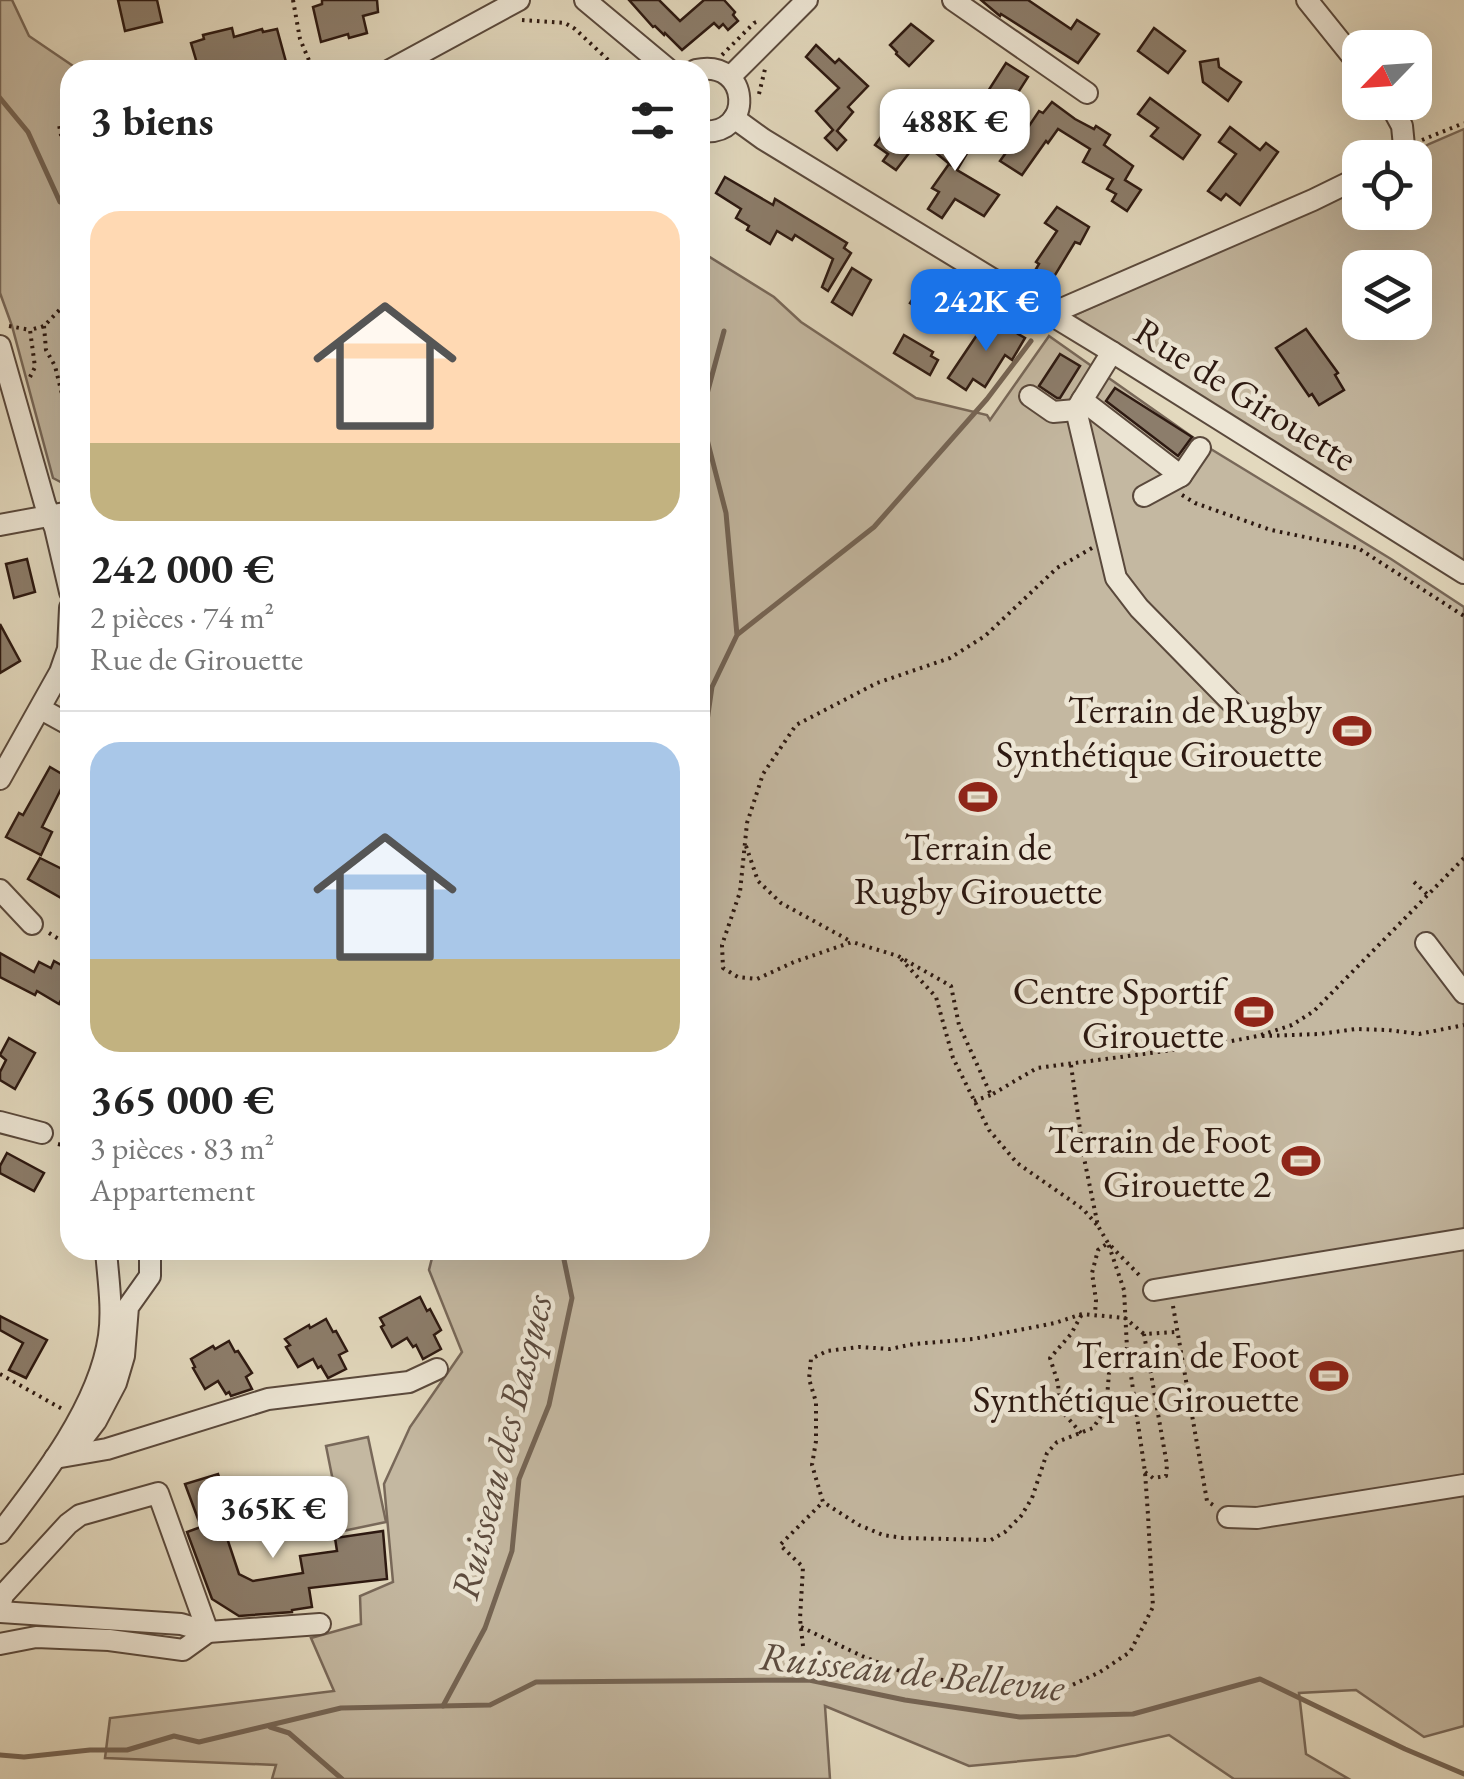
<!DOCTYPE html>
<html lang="fr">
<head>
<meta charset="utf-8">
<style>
	body { margin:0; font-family:"EB Garamond",serif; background:#f2f2f2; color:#222; height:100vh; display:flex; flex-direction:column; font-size:38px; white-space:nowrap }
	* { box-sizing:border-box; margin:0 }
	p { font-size:32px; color:#767676 }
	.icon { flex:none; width:55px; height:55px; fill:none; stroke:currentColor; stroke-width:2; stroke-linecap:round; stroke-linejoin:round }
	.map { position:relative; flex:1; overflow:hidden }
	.details { position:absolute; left:60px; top:60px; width:650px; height:1200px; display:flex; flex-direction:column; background:#fff; border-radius:30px; box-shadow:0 10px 40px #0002 }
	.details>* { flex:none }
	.needle { width:65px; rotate:245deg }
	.buttons { position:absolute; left:1342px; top:30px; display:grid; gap:20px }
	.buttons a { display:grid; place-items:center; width:90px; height:90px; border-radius:20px; background:#fff; box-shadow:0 10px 40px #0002; font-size:50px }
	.price { position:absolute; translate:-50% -85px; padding:0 22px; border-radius:20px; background:#fff; color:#222; font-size:32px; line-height:65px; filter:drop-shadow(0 2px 5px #0008) }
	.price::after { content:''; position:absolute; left:50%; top:60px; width:30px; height:22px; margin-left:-15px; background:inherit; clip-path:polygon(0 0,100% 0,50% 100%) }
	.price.on { background:#1a73e8; color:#fff }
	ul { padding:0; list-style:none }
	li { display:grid; align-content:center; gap:20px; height:530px; padding:0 30px }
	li+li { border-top:2px solid #e0e0e0 }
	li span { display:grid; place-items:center; height:310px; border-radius:30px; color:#555 }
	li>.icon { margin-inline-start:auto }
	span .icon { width:180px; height:180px; fill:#fffc; stroke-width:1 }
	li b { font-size:42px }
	h2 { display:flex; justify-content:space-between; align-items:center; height:120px; padding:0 30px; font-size:42px }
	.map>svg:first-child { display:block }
</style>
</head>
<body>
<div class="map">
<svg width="1464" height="1779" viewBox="0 0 1464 1779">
	<rect width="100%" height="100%" fill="#e3d9be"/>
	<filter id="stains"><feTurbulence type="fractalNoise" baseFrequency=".002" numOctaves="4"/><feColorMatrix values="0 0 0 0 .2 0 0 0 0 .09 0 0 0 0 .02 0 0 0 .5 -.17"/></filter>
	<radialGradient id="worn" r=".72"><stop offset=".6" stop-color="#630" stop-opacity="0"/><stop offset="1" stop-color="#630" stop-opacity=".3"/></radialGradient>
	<g fill="#c4b8a1" stroke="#786859" stroke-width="2.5" fill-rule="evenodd">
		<path d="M0,0H12L29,36L79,70H70V487L53,478L12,326L0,293Z"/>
		<path d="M1464,129V562L1070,317L1272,227L1360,182V212H1415V158L1407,157L1429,144ZM1360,268H1415V322H1360Z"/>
		<path d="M700,251L774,297L801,322L916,398L987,415L990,420L1049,336L1201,443L1391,559L1464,607V1726L1424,1737L1356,1690L1299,1693L1306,1754L1349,1779H1234L1169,1735L1076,1756L969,1766L825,1706L830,1779H272L276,1765L105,1758L110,1718L334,1691L311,1638L361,1624L360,1596L393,1582L384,1484L410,1427L462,1352L429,1270L434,1250H700Z"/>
		<path d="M368,1437L386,1522L343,1531L326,1446Z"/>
	</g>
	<path fill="#a59883" stroke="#756555" stroke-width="2.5" d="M278,1490L302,1503L279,1544L255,1530Z"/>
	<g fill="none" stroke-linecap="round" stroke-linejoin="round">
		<g stroke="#756555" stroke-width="5">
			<path d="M0,98L28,132L60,202L70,206"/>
			<path d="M738,634L874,527L987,399L1031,341"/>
			<path d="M700,769L712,687L737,635L726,513L701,416L724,331"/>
			<path d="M443,1706L485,1628L512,1551L519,1479L549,1405L572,1298L562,1250"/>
			<path d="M270,1727L289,1733L342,1779"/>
			<path d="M0,1755L24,1757L90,1750H127L174,1736L199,1742L341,1708L490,1705L536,1682L809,1680L905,1700L1020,1717L1133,1714L1260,1679L1405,1749L1464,1774"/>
		</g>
	</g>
	<g fill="#8c7d6b" stroke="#2d1911" stroke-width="2.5">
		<path d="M118,0H157L162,22L125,31Z"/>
		<path d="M322,0H377L378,12L363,16L367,33L349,38L348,34L321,42L313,7L322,4Z"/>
		<path d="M629,0H659L680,21L704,0H724L735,12L733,15L738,21L728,30L723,24L719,28L714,23L682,50L665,33L664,35L655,26L653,27Z"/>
		<path d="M981,0H1028L1071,29L1077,20L1099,34L1078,63L1001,14L1000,16Z"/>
		<path d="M911,24L933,41L909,66L896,54L897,52L890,45Z"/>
		<path d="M232,28L234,37L262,29L263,32L277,29L286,62L259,70H199L191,43L204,39L203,35Z"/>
		<path d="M1154,28L1185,51L1168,73L1138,51Z"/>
		<path d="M816,45L835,63L839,59L868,86L848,107L853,112L837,131L846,140L837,150L825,138L833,130L816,111L839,88L806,57Z"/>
		<path d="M1218,59L1219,67L1241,82L1228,101L1203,82L1200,62Z"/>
		<path d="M1006,63L1028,77L996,127L974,113Z"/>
		<path d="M1150,98L1200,135L1183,159L1151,136L1158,128L1138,114Z"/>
		<path d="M1052,102L1075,119L1094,129L1096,126L1110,135L1104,145L1133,166L1125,180L1141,190L1127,211L1112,201L1116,194L1107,189L1113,179L1083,162L1090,149L1058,129L1048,143L1046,141L1022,175L1000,161L1018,136L1021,138L1039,111L1043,113Z"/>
		<path d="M934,120L972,145L957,170L999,195L984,216L955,199L942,218L928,209L939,192L932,188L949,164L952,166L920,140Z"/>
		<path d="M889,126L901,135L905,130L919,140L896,170L883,161L888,154L875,145Z"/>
		<path d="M1230,127L1260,150L1266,143L1278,152L1240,205L1226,194L1221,200L1208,191L1236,154L1219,142Z"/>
		<path d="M725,177L773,205L775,199L847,243L844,248L851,253L828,291L822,287L833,259L795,235L792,240L777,231L770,244L747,230L749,226L736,218L741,209L716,193Z"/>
		<path d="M1057,207L1089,227L1080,244L1075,242L1052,280L1036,269L1039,264L1036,262L1057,231L1045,223Z"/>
		<path d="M852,268L871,280L852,315L832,302Z"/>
		<path d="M920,287L953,306L943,324L910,303Z"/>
		<path d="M989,317L1025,338L1012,360L1005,355L985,387L973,379L966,390L948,378Z"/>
		<path d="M1306,329L1338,373L1335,375L1344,390L1319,405L1312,394L1309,396L1276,348Z"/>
		<path d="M904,335L933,352L931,356L938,360L930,375L894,353Z"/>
		<path d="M1060,354L1080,366L1060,398H1057L1039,386Z"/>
		<path d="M1115,388L1192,437L1178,456L1106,401Z"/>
		<path d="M27,559L35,592L14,598L6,564Z"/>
		<path d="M0,624L20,661L0,673Z"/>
		<path d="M50,767L67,777L42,827L52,832L41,855L6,837L19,813L23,815Z"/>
		<path d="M40,858L70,873V903L28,879Z"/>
		<path d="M0,953L34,972L39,962L51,968L54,961L70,970V983L59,1004L37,991L35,995L0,977Z"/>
		<path d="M9,1038L35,1053L15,1089L0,1080V1072L6,1060L0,1055Z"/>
		<path d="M7,1153L44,1173L34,1191L0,1173V1166Z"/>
		<path d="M420,1297L427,1311L430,1309L441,1330L434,1335L441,1349L423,1359L416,1345L413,1347L407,1338L392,1347L381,1327L384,1325L380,1318Z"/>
		<path d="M0,1316L47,1340L26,1378L9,1370L23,1343L0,1330Z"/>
		<path d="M326,1319L333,1332L336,1331L347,1351L339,1355L346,1369L328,1378L321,1366L318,1368L313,1359L298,1367L286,1347L290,1345L285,1339L309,1325L310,1328Z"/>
		<path d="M229,1341L235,1352L238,1351L252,1373L246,1377L252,1389L231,1396L229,1392L226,1394L218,1381L205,1389L193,1368L195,1367L191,1359L213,1346L215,1349Z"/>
		<path d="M218,1474L235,1525L224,1529L239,1574L253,1581L303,1573L300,1556L337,1551L335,1538L383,1531L387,1579L309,1588L312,1607L292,1610V1612L239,1616L212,1599L187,1532L201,1527L185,1484Z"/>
	</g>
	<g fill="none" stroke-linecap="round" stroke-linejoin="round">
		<g stroke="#5a493c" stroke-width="24">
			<g id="minor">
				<path d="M585,0L669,70"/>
				<path d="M953,0L1087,93"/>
				<path d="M1307,0L1360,66"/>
				<path d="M390,70L519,0"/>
				<path d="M696,70C751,58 755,138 700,131"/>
				<path d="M730,77L807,0"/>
				<path d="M1389,102L1402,126L1404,146L1396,158"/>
				<path d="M734,118L763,139L1112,352L1464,573"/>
				<path d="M1050,314L1313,200L1360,177"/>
				<path d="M0,346L45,504L55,528L70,592"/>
				<path d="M1112,352L1076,410L1116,578L1139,608L1243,714"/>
				<path d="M1030,396L1053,412L1076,410"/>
				<path d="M1082,400L1181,476"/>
				<path d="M1144,496L1181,476L1200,448"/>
				<path d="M0,525L70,512"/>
				<path d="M41,709L70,725"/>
				<path d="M0,779L60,672L68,649L70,608"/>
				<path d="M0,890L32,924"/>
				<path d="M1426,943L1464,993"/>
				<path d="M0,1122L42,1133"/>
				<path d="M1154,1290L1464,1239"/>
				<path d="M61,1455L77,1446L96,1421L116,1383L124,1356L128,1307L150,1276V1250"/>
				<path d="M55,1458L107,1449L268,1399L409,1382L437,1369"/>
				<path d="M1228,1517L1257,1518L1464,1485"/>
				<path d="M0,1533C42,1479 99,1406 109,1336C113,1308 108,1278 106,1250"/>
				<path d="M0,1607L3,1595L68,1524L80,1515L158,1493L208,1632"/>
				<path d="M0,1612L181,1624L208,1632"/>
				<path d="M0,1644L36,1637L109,1640L183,1650L208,1632L320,1624"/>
			</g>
		</g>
		<g stroke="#2d1911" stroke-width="4" stroke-dasharray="2.5 5" stroke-linecap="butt">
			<path d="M293,0L300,39L313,70"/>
			<path d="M522,20L565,23L575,29L619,70"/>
			<path d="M722,55L754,23L759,21"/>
			<path d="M70,87L64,94L65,104L70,111"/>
			<path d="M759,94L765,69"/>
			<path d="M70,131L65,125H59L62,140L70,153"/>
			<path d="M1422,140L1464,123"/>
			<path d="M9,326L30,330"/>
			<path d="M44,326L46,350L55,366L70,426"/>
			<path d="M30,377L35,367L30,330L44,326L70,299"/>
			<path d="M1182,495L1195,503L1271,530L1358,548L1464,616"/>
			<path d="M1092,548L1057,568L985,636L950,658L877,683L796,725L763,774L747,823L740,892L722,945L723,968L738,977L757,979L794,962L852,942L898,956L951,986L959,1025L991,1095L1037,1068L1211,1045L1258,1036L1292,1025L1314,1011L1464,858"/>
			<path d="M746,846L758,881L781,903L852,942"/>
			<path d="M1414,882L1428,895"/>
			<path d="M49,933L70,946"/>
			<path d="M901,959L936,997L953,1058L989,1130L1017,1163L1083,1209L1097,1225"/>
			<path d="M1262,1036L1320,1034L1356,1029L1388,1030L1419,1034L1464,1025"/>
			<path d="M1071,1065L1084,1158L1098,1226L1108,1243L1141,1277"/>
			<path d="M974,1101L991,1095"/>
			<path d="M58,1144L70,1147"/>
			<path d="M1173,1306L1207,1501L1213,1505"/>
			<path d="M1127,1348L1109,1373L1107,1398L1101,1416L1093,1428L1057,1442L1047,1453L1032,1498L1021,1516L1005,1532L991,1540L903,1538L883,1535L859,1525L823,1502L812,1465L816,1441V1402L809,1379L811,1359L827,1351L859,1347L890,1349L914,1344L973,1339L1055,1323L1082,1314L1125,1318L1144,1334"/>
			<path d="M0,1374L64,1410"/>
			<path d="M1081,1433L1060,1409L1058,1383L1050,1358L1071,1334L1082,1314"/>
			<path d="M1145,1472L1153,1478L1166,1476L1167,1465L1144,1334L1176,1332"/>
			<path d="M801,1627L862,1656L900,1671L935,1679L1055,1693L1100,1672L1130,1652L1153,1607L1148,1515L1145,1472L1127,1348L1124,1290L1108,1243L1098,1250L1092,1273L1096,1300L1095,1314"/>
			<path d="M803,1646L800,1619L803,1567L780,1545L823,1502"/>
		</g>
		<use href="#minor" stroke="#ede6d5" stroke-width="20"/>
	</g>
	<defs>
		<g id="stadium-bare" transform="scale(3)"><path d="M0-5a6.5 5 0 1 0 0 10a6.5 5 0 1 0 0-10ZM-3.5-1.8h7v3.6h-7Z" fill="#8f2418" stroke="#ede6d5" stroke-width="2.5" paint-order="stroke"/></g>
	</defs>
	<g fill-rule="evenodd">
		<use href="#stadium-bare" x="1352" y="731"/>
		<use href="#stadium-bare" x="978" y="797"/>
		<use href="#stadium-bare" x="1254" y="1012"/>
		<use href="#stadium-bare" x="1301" y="1161"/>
		<use href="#stadium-bare" x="1329" y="1376"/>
	</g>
	<g text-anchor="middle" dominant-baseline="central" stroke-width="9" stroke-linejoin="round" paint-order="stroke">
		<g font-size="38" fill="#2d1911" stroke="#ede6d5">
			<text transform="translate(1246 394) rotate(32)">Rue de Girouette</text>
		</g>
		<g font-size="38" fill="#2d1911" stroke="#ede6d5" text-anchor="end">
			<text x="1322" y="709">Terrain de Rugby<tspan x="1322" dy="44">Synthétique Girouette</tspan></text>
			<text x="978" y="846" text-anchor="middle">Terrain de<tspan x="978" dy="44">Rugby Girouette</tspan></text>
			<text x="1224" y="990">Centre Sportif<tspan x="1224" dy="44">Girouette</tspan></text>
			<text x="1271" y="1139">Terrain de Foot<tspan x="1271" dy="44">Girouette 2</tspan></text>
			<text x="1299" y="1354">Terrain de Foot<tspan x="1299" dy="44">Synthétique Girouette</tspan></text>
		</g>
		<g font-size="40" font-style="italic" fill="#5d4c3f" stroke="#ede6d5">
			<text transform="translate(501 1447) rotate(-76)">Ruisseau des Basques</text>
			<text transform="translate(912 1671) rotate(6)">Ruisseau de Bellevue</text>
		</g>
	</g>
	<rect width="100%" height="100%" filter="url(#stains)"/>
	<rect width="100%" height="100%" fill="url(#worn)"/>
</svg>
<div class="buttons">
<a><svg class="needle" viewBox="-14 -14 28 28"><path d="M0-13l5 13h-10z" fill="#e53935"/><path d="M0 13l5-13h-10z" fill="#767676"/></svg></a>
<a><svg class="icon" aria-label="locate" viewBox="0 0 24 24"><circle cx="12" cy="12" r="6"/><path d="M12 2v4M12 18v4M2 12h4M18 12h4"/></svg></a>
<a><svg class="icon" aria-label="layers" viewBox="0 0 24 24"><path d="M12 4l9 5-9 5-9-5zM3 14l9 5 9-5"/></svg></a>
</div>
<b class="price" style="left:955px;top:174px">488K €</b>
<b class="price on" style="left:986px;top:354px">242K €</b>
<b class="price" style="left:273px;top:1561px">365K €</b>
<section class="details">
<h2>3 biens<svg class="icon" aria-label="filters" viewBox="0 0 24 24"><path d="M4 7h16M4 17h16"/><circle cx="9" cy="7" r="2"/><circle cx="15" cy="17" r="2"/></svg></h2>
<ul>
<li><span style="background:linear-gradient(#ffd9b3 75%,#c2b280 0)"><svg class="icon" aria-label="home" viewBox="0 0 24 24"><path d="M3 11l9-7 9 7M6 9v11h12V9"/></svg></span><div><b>242 000 €</b><p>2 pièces · 74 m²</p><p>Rue de Girouette</p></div></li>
<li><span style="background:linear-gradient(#a9c7e8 70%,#c2b280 0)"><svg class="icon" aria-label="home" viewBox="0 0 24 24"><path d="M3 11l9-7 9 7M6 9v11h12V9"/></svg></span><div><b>365 000 €</b><p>3 pièces · 83 m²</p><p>Appartement</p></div></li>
</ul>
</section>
</div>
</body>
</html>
